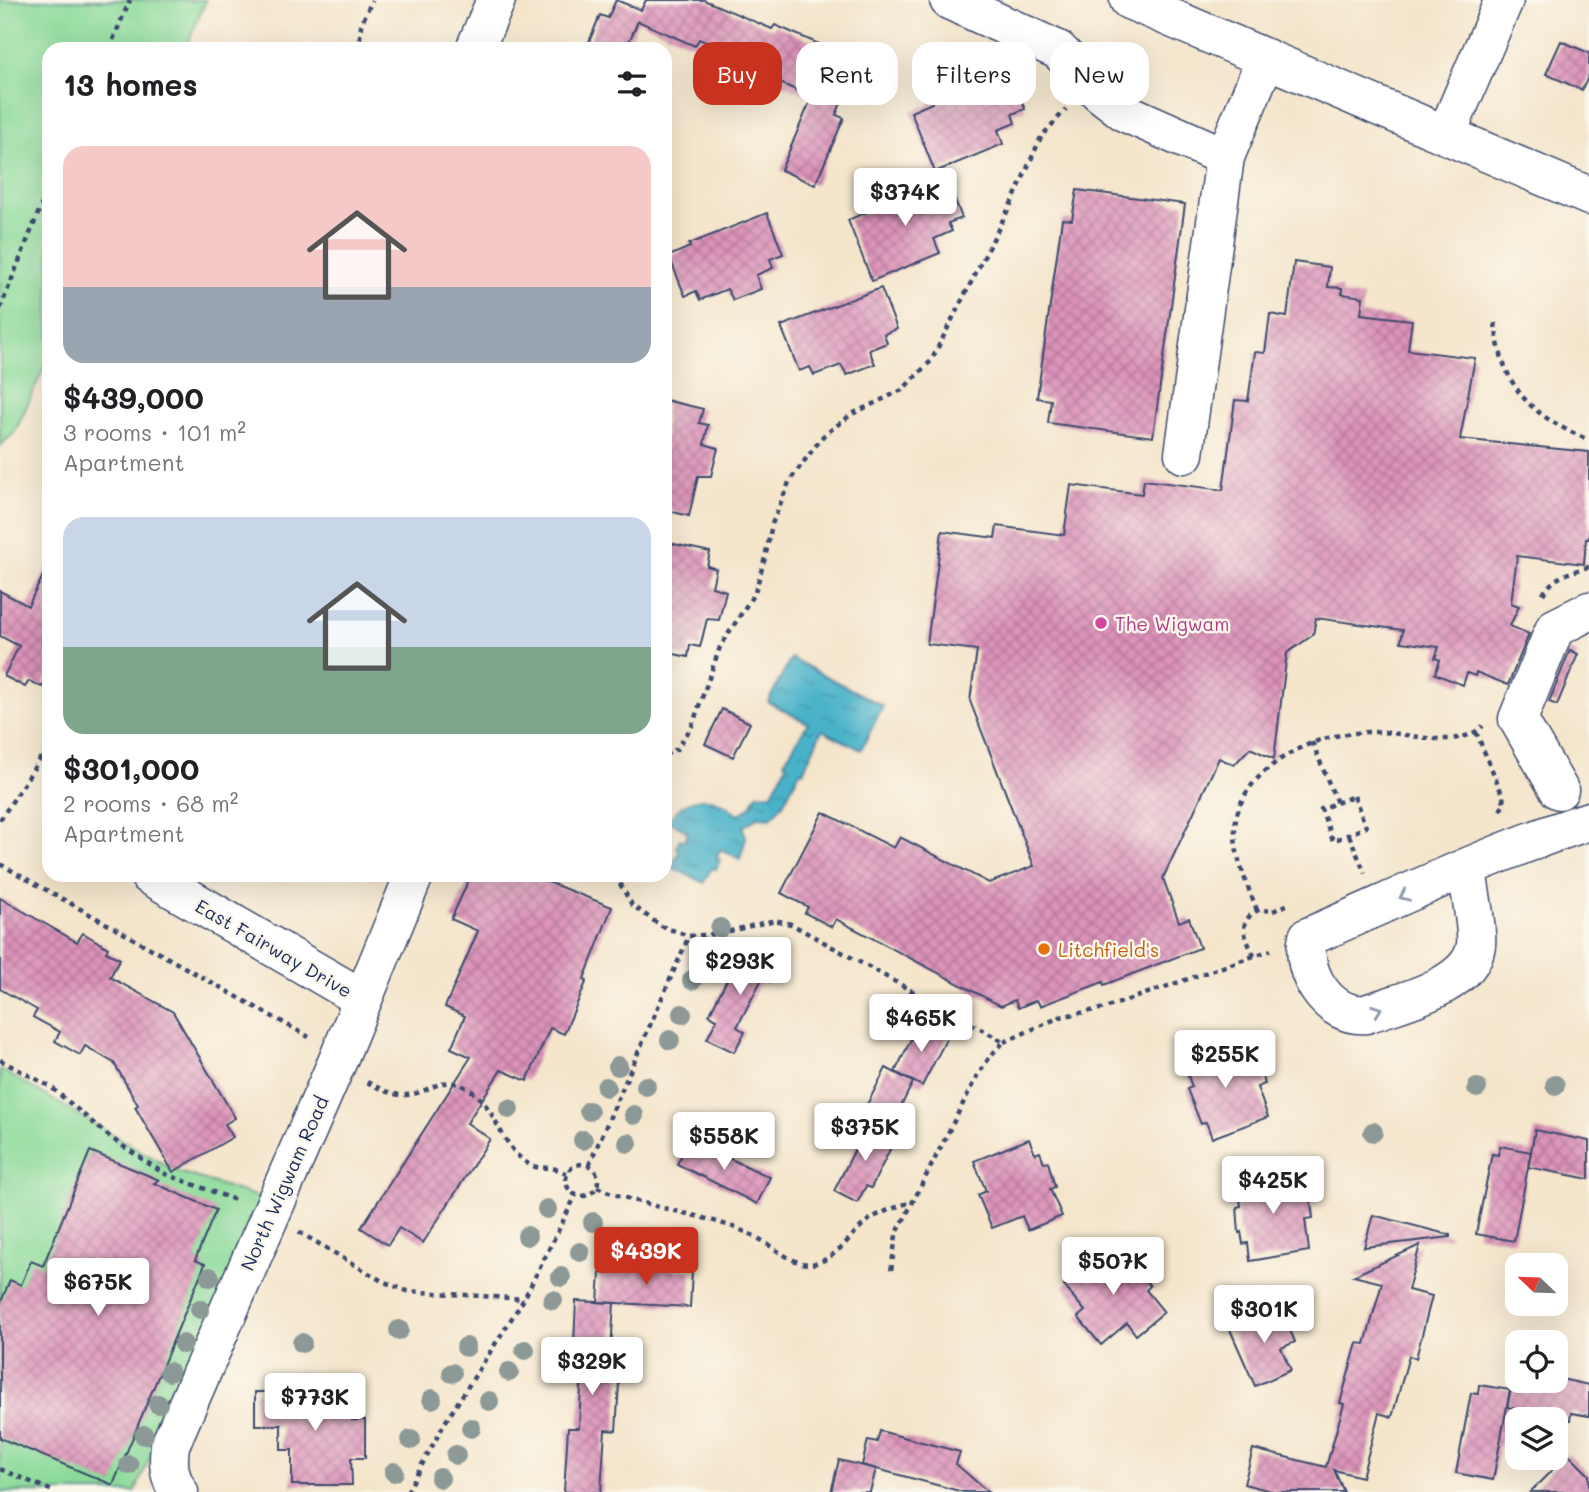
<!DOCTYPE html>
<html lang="en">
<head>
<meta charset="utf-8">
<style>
	body { margin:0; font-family:Mali,sans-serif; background:#f6f6f6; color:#202124; height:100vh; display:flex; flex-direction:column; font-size:26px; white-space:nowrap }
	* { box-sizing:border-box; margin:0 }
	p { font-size:23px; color:#757577 }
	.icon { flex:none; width:38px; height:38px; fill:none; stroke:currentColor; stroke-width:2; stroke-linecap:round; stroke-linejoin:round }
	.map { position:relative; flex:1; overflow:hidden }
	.side { position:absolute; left:42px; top:42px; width:630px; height:840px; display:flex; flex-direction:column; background:#fff; border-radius:21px; box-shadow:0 7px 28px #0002 }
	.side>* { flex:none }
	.hud { position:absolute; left:693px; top:42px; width:665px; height:63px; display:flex; gap:14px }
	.needle { width:46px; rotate:293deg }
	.tools { position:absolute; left:1505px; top:1253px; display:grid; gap:14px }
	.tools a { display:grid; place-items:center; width:63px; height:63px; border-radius:14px; background:#fff; box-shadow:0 7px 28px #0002; font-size:35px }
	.price { position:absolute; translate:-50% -60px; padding:0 16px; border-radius:7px; background:#fff; color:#222; font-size:23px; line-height:46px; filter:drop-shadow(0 2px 4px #0008) }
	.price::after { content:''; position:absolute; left:50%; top:42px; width:21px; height:16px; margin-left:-10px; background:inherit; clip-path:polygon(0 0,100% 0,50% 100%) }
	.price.selected { background:#c8321e; color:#fff }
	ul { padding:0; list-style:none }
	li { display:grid; align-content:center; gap:14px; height:371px; padding:0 21px }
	li span { display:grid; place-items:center; height:217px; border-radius:21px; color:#555 }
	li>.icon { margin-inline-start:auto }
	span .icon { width:126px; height:126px; fill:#fffc; stroke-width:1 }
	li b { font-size:30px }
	h2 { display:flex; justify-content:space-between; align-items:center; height:84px; padding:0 21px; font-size:30px }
	.chip { padding:0 24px; border-radius:21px; background:#fff; box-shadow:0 7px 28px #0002; font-size:24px; line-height:63px }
	.chip.selected { background:#c8321e; color:#fff }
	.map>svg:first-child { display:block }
</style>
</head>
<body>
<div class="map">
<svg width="1589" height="1492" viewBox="0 0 1589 1492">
	<defs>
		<pattern id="water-ripples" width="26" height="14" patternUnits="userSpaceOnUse" patternTransform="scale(1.75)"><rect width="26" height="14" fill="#4ab2c9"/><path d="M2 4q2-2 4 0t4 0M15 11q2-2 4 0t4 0" fill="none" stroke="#3d91a6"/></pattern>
		<pattern id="building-cross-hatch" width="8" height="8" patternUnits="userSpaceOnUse" patternTransform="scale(1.75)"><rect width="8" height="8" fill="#dd93b9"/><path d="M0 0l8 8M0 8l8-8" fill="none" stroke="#b2789a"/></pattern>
	</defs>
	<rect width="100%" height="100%" fill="#fbf7ec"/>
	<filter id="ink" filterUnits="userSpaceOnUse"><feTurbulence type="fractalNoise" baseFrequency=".0143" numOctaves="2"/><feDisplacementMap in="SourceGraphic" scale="14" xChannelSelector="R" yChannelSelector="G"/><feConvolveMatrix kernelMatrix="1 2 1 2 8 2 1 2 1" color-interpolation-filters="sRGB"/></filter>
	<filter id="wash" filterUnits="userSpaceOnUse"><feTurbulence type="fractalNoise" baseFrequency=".00686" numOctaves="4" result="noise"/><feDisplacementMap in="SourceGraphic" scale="28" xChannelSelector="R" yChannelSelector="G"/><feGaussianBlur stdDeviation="1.57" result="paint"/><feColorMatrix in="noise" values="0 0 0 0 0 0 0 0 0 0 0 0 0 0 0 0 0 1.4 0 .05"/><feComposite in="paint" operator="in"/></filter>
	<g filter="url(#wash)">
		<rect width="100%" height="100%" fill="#f4e5cb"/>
		<g fill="#8bda9a" stroke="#53847c" stroke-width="2">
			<path d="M0,0H206L185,49H49V357L15,432L0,446Z"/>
			<path d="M0,1069L176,1171L262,1198L135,1492H0Z"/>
		</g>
		<path fill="url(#water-ripples)" stroke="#327094" stroke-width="2" d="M791,658L883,706L861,750L822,730L803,772L800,771L783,804L771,818L758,817L743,827L746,838L740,859L721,849L716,858L720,860L716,869H711L704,883L671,867L679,852L676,847L680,839L684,841L688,832L668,821C688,793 714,792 738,815L751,806L757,794L772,793L787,764L784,762L808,723L768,702Z"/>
		<g id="blocks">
			<g fill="url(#building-cross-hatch)">
				<path d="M616,0L641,10L646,0H704L772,29L775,25L833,50L818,85L844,96L836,115L844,118L815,185L781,170L812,97L755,72L758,64L699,39L695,46L638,21L626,49H586L600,15L608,18Z"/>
				<path d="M1561,41L1589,53V75L1582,90L1546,74Z"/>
				<path d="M1009,68L1025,109L1012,114L1015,123L998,130L1003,144L935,172L911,112L932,103L931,100Z"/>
				<path d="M946,177L962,218L948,223L952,231L934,239L940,253L872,281L848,220L869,211L867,208Z"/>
				<path d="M1077,190L1185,204L1153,437L1048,423L1051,400L1037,398L1062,219L1072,220Z"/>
				<path d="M767,213L783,254L770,259L773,268L756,275L761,289L733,300L727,289L700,300L696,291L685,296L669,256L690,247L689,244Z"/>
				<path d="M1294,262L1330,267L1328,287L1342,288V294L1363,297L1361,314L1412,320L1408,350L1475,358L1460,439L1589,452V539H1586L1584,564L1517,556L1511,603L1519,606L1510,626L1529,634L1508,685L1476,672L1475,676L1467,673L1463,685L1435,674L1440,660L1435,658L1439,647L1401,642L1403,630L1316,618L1313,635L1287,653L1274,759L1250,748L1234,765L1219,758L1163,878L1179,922L1189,918L1200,948L1104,985L1103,982L1040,1006L1037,1000L1018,1008L1015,1000L1001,1006L836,919L832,927L805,913L808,907L781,893L823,812L894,848L900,837L989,883L1034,866L970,701L977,650L927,644L942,531L995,538L997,526L1064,535L1071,485L1142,494L1144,480L1223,490L1235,400L1248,401L1255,352L1265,353L1270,314L1287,317Z"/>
				<path d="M881,288L897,329L884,334L887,343L869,350L875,364L847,375L841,365L814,375L810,367L799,371L781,326Z"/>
				<path d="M665,400L703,409L699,423L708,425L704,444L718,448L711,476H698L689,516L665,510Z"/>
				<path d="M665,542L710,552L707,566L716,569L712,587L726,591L719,620L707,619L700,647L690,645L688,657L665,652Z"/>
				<path d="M49,564V673L42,687L29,681L25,687L4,676L19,646L0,636V591L28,606Z"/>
				<path d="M1570,650L1578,654L1557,705L1549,702Z"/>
				<path d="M722,709L750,723L733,757L705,744Z"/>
				<path d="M471,875H530L612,907L584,979L587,980L564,1034L550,1028L527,1081L501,1070L467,1123L490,1139L423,1243L399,1228L388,1245L361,1228L471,1057L451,1048L465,1016L445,1007L478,931L451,919Z"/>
				<path d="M0,898L77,942L83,933L108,948L106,952L120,959L110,977L173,1012L235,1118L225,1124L233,1137L173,1172L135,1107L138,1105L114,1063L85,1046L80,1055L55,1041L60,1032L33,1017L37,1010L0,989Z"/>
				<path d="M753,945L780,960L770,982L762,979L737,1027L745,1032L734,1052L707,1039L717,1019L709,1015L736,962L743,966Z"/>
				<path d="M920,1021L948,1036L922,1086L895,1072Z"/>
				<path d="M1216,1046L1221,1061L1252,1049L1265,1084L1257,1087L1268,1117L1212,1138L1206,1122L1201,1124L1187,1089L1192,1087L1182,1059Z"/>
				<path d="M886,1068L913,1082L888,1133L860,1118Z"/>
				<path d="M868,1123L896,1137L871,1188L866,1186L857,1203L834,1191Z"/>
				<path d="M1535,1130L1589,1141V1179L1528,1167Z"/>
				<path d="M1029,1139L1035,1154L1040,1152L1044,1163L1048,1162L1055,1187L1050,1189L1062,1216L1028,1230L1022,1216L992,1228L978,1195L986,1191L974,1161Z"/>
				<path d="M689,1140L770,1177L757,1204L677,1164Z"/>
				<path d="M1500,1146L1531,1152L1514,1241L1476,1234L1492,1154L1498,1155Z"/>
				<path d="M90,1151L159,1180L154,1183L216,1210L195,1260L205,1264L113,1485L0,1438V1304L10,1280L21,1285L31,1261L43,1266Z"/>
				<path d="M1273,1172L1275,1187L1308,1182L1313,1218L1305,1219L1309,1251L1250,1261L1248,1243L1243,1244L1241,1232L1239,1233L1237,1207L1241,1206L1237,1177Z"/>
				<path d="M1373,1215L1450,1235V1237L1364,1247Z"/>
				<path d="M1420,1245L1408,1290L1432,1296L1416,1358L1409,1356L1392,1417L1379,1413L1362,1477L1334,1470L1344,1492H1275L1244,1484L1253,1449L1326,1467L1344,1404L1340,1403L1357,1343L1365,1344L1382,1283L1353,1276Z"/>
				<path d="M1110,1248L1121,1261L1125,1258L1134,1266L1150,1286L1146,1290L1164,1312L1136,1335L1127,1323L1101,1345L1078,1317L1085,1311L1064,1286Z"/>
				<path d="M609,1266L692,1271L690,1307L598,1302L600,1273H608Z"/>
				<path d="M576,1301L614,1303L610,1367H620L616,1431L605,1430L601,1492H564L568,1428H579L582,1365L573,1364Z"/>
				<path d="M1281,1308L1295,1342L1281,1348L1291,1370L1255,1386L1228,1325L1252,1316L1254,1320Z"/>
				<path d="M1515,1370L1517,1371V1381H1556V1378L1589,1385V1416L1571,1413L1570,1420L1507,1407Z"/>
				<path d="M1479,1385L1510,1390L1493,1480L1456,1473L1471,1393L1478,1394Z"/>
				<path d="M310,1390H352V1420H365V1458H351L352,1485H292V1450H281V1425H255V1392H310Z"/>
				<path d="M880,1431L960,1452L956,1464L988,1492H963L862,1465L868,1440L877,1442Z"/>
				<path d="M1568,1454L1589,1475V1492H1530Z"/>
				<path d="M839,1460L876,1469L870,1492H831Z"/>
			</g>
		</g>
	</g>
	<g filter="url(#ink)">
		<use href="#blocks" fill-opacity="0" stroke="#3c4a6e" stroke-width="2"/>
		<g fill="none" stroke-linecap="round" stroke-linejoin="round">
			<g stroke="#3c4a6e" stroke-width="41">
				<g id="minor">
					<path d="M949,0L1058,50L1099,92L1126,113L1225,157"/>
					<path d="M1129,0L1589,196"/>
					<path d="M475,49L496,0"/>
					<path d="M1446,135L1504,0"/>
					<path d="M1184,454L1225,157L1266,58"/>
					<path d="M1559,790L1518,719L1555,628L1589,611"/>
					<path d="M1467,869C1469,888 1478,928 1476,945C1471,987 1399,1002 1366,1014C1328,1018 1299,971 1308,937C1401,897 1493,852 1589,821"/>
					<path d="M149,875L363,999"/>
					<path d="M179,1492C168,1477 168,1462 170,1445L338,1060L414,875"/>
				</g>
			</g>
			<g stroke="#3c4a6e" stroke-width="4.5" stroke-dasharray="5 5" stroke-linecap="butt">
				<path d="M109,49L130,0"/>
				<path d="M359,49L361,25L372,0"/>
				<path d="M0,309L49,186"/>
				<path d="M1495,323C1502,388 1531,416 1589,440"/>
				<path d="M1543,594C1554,576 1570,572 1589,567"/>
				<path d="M1476,732L1503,796L1504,804L1498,814"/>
				<path d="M1312,742L1337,803"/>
				<path d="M665,755L677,749L692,726L720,647L755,592L765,558L772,524L790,480L823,436L852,414L902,390L931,361L1014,198L1041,137L1066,109"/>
				<path d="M1354,796L1366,827L1333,841L1321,809Z"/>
				<path d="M0,820L49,745"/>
				<path d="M1349,835L1365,873"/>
				<path d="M0,864L309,1037"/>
				<path d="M615,875L632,905L661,926L689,936"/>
				<path d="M1257,910C1237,860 1217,816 1263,773C1296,743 1337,731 1381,732C1413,734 1457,750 1483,726"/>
				<path d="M1273,911L1291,903"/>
				<path d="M1254,956C1245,935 1235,922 1260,909L1274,912"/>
				<path d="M1004,1042L1060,1017L1105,1008L1271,950"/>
				<path d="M0,1060L51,1087L111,1138L163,1173L238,1201"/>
				<path d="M367,1082C377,1087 390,1095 402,1095C425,1097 440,1074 463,1086C497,1102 497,1143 527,1163C535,1169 543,1167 552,1168C557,1169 563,1172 567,1174"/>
				<circle cx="582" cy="1180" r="16"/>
				<path d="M589,1165L689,936L718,934L775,920L791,924L1004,1042L991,1055L977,1076L896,1235L891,1271"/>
				<path d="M597,1187C646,1209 701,1212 750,1234C769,1242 794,1269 816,1263C839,1257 851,1233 869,1220C882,1211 899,1207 913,1201"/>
				<path d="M299,1232L382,1281L407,1291L524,1299"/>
				<path d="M0,1469L55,1492"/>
				<path d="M407,1492L446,1421L524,1299L576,1195"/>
			</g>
			<use href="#minor" stroke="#fff" stroke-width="38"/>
		</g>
		<g fill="#8c9997">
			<circle cx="720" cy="928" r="10"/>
			<circle cx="707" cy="954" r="10"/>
			<circle cx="692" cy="980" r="10"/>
			<circle cx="682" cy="1014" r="10"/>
			<circle cx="670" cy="1040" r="10"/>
			<circle cx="618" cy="1066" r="10"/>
			<circle cx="1555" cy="1085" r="10"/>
			<circle cx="646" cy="1086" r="10"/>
			<circle cx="606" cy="1087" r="10"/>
			<circle cx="1477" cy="1088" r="10"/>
			<circle cx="509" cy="1109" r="10"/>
			<circle cx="589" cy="1111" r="10"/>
			<circle cx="634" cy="1115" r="10"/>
			<circle cx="1373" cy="1132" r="10"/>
			<circle cx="583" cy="1140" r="10"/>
			<circle cx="628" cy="1143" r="10"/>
			<circle cx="547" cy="1209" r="10"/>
			<circle cx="593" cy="1222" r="10"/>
			<circle cx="527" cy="1236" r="10"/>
			<circle cx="580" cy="1252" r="10"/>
			<circle cx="210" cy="1277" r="10"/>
			<circle cx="561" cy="1277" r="10"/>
			<circle cx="553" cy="1300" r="10"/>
			<circle cx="200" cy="1309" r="10"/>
			<circle cx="399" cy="1330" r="10"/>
			<circle cx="302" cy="1343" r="10"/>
			<circle cx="183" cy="1344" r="10"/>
			<circle cx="466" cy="1347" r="10"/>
			<circle cx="525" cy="1350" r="10"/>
			<circle cx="169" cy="1372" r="10"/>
			<circle cx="509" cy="1372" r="10"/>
			<circle cx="452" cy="1373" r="10"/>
			<circle cx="432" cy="1399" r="10"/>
			<circle cx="489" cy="1401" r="10"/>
			<circle cx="158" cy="1404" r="10"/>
			<circle cx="471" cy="1428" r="10"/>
			<circle cx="144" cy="1435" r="10"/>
			<circle cx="411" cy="1440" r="10"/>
			<circle cx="456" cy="1455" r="10"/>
			<circle cx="129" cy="1465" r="10"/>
			<circle cx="394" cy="1472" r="10"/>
			<circle cx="440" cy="1478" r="10"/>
		</g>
		<defs><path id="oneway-chevron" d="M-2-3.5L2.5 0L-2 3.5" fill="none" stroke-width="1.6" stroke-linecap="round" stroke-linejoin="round" transform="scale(1.75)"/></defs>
		<g stroke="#8d97ae">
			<use href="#oneway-chevron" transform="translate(1404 896) rotate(157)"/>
			<use href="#oneway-chevron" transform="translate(1377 1010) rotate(-20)"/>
		</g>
	</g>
	<circle fill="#d1479c" stroke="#fbf7ec" stroke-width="2.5" cx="1101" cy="623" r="7"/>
	<circle fill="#e8710a" stroke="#fbf7ec" stroke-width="2.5" cx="1044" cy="949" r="7"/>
	<g text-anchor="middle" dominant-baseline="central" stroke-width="5" stroke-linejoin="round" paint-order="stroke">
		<g font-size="19" fill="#b23c85" stroke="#fbf7ec" text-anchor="start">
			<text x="1115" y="623">The Wigwam</text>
		</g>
		<g font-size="19" fill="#1b2f5e" stroke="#fbf7ec">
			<text transform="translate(274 948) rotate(30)">East Fairway Drive</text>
			<text transform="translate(284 1183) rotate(-66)">North Wigwam Road</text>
		</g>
		<g font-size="19" fill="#c56008" stroke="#fbf7ec" text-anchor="start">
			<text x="1058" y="949">Litchfield's</text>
		</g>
	</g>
</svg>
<div class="tools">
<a><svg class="needle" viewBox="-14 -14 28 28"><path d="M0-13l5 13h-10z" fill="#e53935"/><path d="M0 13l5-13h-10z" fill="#757577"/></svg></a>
<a><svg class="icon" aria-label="locate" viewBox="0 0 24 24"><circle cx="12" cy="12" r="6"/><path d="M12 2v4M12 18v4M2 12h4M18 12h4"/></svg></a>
<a><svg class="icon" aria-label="layers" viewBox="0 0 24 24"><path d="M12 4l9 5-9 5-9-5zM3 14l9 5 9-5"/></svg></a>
</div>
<b class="price" style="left:905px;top:228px">$374K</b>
<b class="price" style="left:740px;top:997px">$293K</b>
<b class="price" style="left:921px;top:1054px">$465K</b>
<b class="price" style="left:1225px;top:1090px">$255K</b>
<b class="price" style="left:865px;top:1163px">$375K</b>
<b class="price" style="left:724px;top:1172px">$558K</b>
<b class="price" style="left:1273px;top:1216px">$425K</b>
<b class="price selected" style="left:646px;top:1287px">$439K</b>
<b class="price" style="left:1113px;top:1297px">$507K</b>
<b class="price" style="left:98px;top:1318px">$675K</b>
<b class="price" style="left:1264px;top:1345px">$301K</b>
<b class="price" style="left:592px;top:1397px">$329K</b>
<b class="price" style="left:315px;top:1433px">$773K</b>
<div class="hud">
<a class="chip selected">Buy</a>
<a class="chip">Rent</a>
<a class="chip">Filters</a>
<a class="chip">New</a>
</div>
<section class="side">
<h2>13 homes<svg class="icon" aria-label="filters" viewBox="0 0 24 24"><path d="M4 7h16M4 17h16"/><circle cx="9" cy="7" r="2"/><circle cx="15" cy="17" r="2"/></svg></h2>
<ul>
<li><span style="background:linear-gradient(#f6c9c9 65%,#9aa5b1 0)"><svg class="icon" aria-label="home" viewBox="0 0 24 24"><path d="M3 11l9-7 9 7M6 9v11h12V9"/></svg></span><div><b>$439,000</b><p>3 rooms · 101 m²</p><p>Apartment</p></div></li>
<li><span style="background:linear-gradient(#c9d6e8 60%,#7fa58c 0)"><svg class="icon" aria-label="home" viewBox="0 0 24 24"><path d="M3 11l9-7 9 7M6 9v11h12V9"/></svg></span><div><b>$301,000</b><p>2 rooms · 68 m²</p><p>Apartment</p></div></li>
</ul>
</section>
</div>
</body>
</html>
